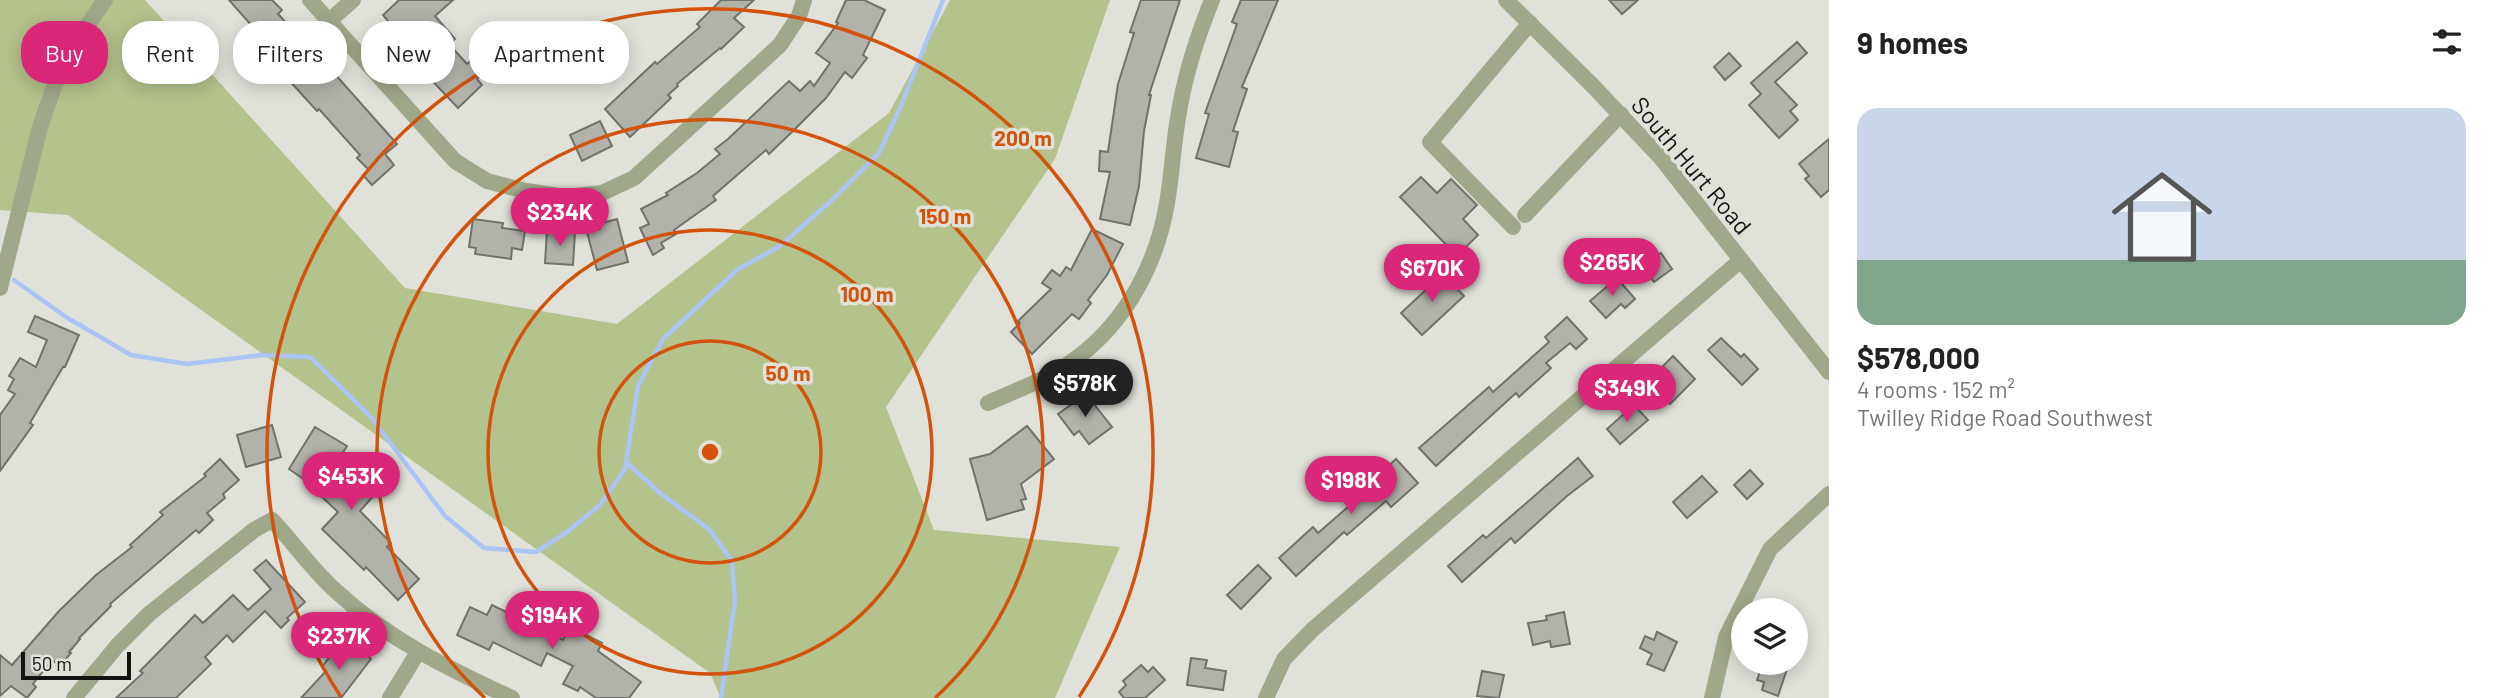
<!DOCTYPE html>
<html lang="en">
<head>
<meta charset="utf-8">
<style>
	body { margin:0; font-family:Barlow,sans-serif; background:#f6f6f6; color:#222; height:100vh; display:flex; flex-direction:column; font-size:26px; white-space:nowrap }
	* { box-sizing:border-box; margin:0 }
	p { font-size:23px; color:#767676 }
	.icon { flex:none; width:38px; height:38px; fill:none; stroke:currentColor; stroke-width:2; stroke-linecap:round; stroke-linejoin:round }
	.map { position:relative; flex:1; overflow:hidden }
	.side { display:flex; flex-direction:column; background:#fff; width:665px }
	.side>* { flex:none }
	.hud { position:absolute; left:21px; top:21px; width:665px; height:63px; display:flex; gap:14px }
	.controls { position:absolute; left:1731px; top:598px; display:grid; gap:14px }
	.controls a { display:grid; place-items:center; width:77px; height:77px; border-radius:50%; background:#fff; box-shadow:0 4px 18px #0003; font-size:35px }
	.scale { position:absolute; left:21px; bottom:18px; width:110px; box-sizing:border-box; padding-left:7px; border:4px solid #131411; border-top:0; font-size:19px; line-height:24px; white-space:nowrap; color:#131411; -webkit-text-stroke:5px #e0e2da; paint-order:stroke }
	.price { position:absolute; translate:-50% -60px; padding:0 16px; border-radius:24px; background:#db2777; color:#fff; font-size:23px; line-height:46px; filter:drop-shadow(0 2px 4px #0008) }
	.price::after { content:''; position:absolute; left:50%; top:42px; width:21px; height:16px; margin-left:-10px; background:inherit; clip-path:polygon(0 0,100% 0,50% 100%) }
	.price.current { background:#222; color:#fff }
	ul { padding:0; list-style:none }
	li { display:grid; align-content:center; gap:14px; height:371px; padding:0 28px }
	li+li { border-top:2px solid #e0e0e0 }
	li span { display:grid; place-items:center; height:217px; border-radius:21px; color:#555 }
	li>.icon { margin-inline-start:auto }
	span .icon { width:126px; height:126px; fill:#fffc; stroke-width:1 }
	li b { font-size:30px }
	h2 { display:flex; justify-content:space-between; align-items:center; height:84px; padding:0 28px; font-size:30px }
	.tag { padding:0 24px; border-radius:28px; background:#fff; box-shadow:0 4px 18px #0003; font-size:24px; line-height:63px }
	.tag.current { background:#db2777; color:#fff }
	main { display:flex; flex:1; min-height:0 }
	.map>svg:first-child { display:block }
</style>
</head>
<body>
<main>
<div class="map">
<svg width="1829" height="698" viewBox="0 0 1829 698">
	<rect width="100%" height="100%" fill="#e0e2da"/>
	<path fill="#b4c28c" d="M0,0H145L405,288L617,324L889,113L950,0H1110L1055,159L886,407L934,530L1120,547L1055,698H721L710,673L68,215L0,210Z"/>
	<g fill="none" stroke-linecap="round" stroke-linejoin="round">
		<g stroke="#abc3f5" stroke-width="4.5">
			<path d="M14,280L66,317L131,355L187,364L262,355L310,357L371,417L445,516L484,548L536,552L567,532L600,505L625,469L638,386L663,339L737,270L780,246L832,200L879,153L901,106L943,0"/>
			<path d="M627,463L661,494L709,529L732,561L735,601L721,698"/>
		</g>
	</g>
	<g fill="#b1b3ab" stroke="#70726b" stroke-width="2">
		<path d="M229,0H272L282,10L278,14L305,43L308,40L319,52L317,54L397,144L385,154L394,165L372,185L363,175L369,170L357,158L360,155L319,109L317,111L288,79L285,82L265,59L274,51Z"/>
		<path d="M399,0H453L435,16L455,39L449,44L467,64L487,46L499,59L477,79L482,85L458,108L423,71L434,61L413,37L404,45L386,24L388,21L383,15Z"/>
		<path d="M721,0H754L734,18L744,27L721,49L720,48L677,84L678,86L668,95L671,98L630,137L605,109L655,62L657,64L700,27L697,24Z"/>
		<path d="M846,0H864L885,10L863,55L867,58L852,78L845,72L826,98L794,130L769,154L766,150L713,196L716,200L674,230L676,234L661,243L664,248L653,255L640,228L649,224L641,209L668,195L666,193L697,173L720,154L715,149L728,139L789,81L800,91L810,81L814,86L830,63L816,53L838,23L836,22Z"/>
		<path d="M1141,0H1180L1149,95H1151L1144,131L1139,186L1130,225L1100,219L1110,172L1099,171L1100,151L1108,152L1118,84L1134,33L1130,32Z"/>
		<path d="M1241,0H1278L1242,87L1247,89L1233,131L1238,132L1229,167L1196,158L1209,114L1205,113L1237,24L1232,22Z"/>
		<path d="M1609,0H1638L1622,14Z"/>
		<path d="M1797,42L1807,53L1775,82L1797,105L1790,111L1798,120L1779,138L1749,105L1761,94L1751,83Z"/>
		<path d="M1729,53L1741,66L1725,80L1714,67Z"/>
		<path d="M600,121L612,146L582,161L570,135Z"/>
		<path d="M1829,139V190L1821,197L1805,179L1809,176L1799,164Z"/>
		<path d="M1421,177L1437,193L1451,179L1477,205L1463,219L1478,235L1457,256L1400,197Z"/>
		<path d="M473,219L503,223L502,228L525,231L522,250L512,248L511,259L475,254L476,248L469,247Z"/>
		<path d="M617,219L628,262L597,270L587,232L600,229L599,224Z"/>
		<path d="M1092,229L1123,244L1107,275L1088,300L1091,303L1079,319L1072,314L1032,354L1011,332L1020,323L1018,321L1051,289L1042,283L1052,270L1060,276L1066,267L1071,270Z"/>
		<path d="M547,230L575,232L573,265L545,263Z"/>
		<path d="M1661,253L1672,269L1654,282L1642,267Z"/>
		<path d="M1443,274L1464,296L1422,335L1401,313Z"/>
		<path d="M1617,278L1635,299L1625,308L1621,304L1606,318L1590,301Z"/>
		<path d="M35,316L79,335L65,367H63L30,423L33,425L0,471V415L15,394L8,390L14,379L9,376L20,358L36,367L47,340L28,332Z"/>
		<path d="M1567,317L1587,339L1576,349L1570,343L1546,363L1551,368L1519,397L1516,393L1436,466L1419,448L1489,387L1493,392L1549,342L1545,337Z"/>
		<path d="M1721,338L1741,357L1744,354L1758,369L1742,385L1708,350Z"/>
		<path d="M1673,356L1695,379L1670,404L1654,388L1669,373L1663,366Z"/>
		<path d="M1086,394L1112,427L1089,444L1079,431L1074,435L1058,414Z"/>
		<path d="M1634,405L1648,420L1620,444L1607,429Z"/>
		<path d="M272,425L281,457L246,467L237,435Z"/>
		<path d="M1027,426L1054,459L1021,484L1026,499L1021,500L1024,509L987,520L970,459L990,454Z"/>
		<path d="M315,427L347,446L339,459L376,493L360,511L391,543L387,547L419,579L398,600L366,567L364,570L322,529L338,512L322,497L325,494L289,469Z"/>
		<path d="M1578,458L1593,476L1567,496L1515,543L1511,538L1462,582L1448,566L1483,535L1486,538Z"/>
		<path d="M220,459L239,480L223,494L225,498L207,513L213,520L199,533L196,530L110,604L111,606L79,638L80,639L69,652L71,653L60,666L52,660L33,684L36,687L27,698L11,686L0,696V655L12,665L59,611L96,575L132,547L130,545L163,515L160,512L206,476L204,474Z"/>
		<path d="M1396,459L1418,483L1391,507L1386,501L1347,535L1344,532L1296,576L1279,558L1313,527L1318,533L1372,486L1370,483Z"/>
		<path d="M1750,470L1763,484L1747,499L1734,485Z"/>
		<path d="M1702,476L1717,492L1687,518L1673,502Z"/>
		<path d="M266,560L305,602L287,618L289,620L281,628L265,611L233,642L227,635L205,657L211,664L176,698H116L143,673L140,671L195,615L203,623L233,595L248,610L271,589L254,570Z"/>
		<path d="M1258,565L1271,578L1241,609L1227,595Z"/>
		<path d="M492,605L563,640L572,621L584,627L582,633L602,643L598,651L641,682L629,698H596L580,687L578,691L563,684L573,666L547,653L541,666L493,642L489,650L457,635L470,607L487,615Z"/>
		<path d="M1564,612L1570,644L1551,647L1550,641L1533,645L1528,623L1547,620L1546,616Z"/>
		<path d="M1657,632L1677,642L1664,671L1647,664L1652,654L1640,648L1645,636L1654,640Z"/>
		<path d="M344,638L371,659L341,698H301L326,671L322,667Z"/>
		<path d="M1191,658L1207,660L1205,668L1226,671L1223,690L1187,685Z"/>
		<path d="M1763,663H1789L1778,696L1762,690L1764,682L1757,680Z"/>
		<path d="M1141,665L1148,672L1153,667L1165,680L1145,698H1124L1119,692L1126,685L1123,681Z"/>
		<path d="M1482,671L1504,675L1499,698L1477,696Z"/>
	</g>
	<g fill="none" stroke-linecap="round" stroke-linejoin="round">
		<g stroke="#a0a88a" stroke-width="16">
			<path d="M310,0L455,161L487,181L526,191L566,197L602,193L634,178L780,45L799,16L804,0"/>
			<path d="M1506,0L1593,86L1661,158L1829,372"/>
			<path d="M329,21L353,0"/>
			<path d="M1433,139L1530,23"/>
			<path d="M1430,142L1513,227"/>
			<path d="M1525,215L1621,114"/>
			<path d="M0,288L40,127L55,84L78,39L105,0"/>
			<path d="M988,403C1019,389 1051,378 1078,357C1127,320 1157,263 1167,203C1172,175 1173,146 1178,118C1184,78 1197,37 1212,0"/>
			<path d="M74,698L117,646L149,614L254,530L272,520C294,543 313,571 337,592C389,640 449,669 512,698"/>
			<path d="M390,698L418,652"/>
			<path d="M1266,698L1284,659L1312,630L1741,260"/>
			<path d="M1712,698L1726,637L1770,549L1829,494"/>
		</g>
	</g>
	<g fill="none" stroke="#d3520c" stroke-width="3.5">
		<circle cx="710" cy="452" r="111"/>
		<circle cx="710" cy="452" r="222"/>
		<path d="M485 698A333 333 0 1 1 935 698"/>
		<path d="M341 697A443 443 0 1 1 1079 697"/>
	</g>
	<g text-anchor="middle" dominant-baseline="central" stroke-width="7" stroke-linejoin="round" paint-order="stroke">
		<g font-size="24" fill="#131411" stroke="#e0e2da">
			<text transform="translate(1692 165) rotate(50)">South Hurt Road</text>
		</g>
	</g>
	<circle cx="710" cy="452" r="10" fill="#d3520c" stroke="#e0e2da" stroke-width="3.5"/>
	<g font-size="21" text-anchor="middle" font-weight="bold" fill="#d3520c" stroke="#e0e2da" stroke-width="7" stroke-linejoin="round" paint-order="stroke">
		<text x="1023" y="146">200 m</text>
		<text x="945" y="224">150 m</text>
		<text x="867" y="302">100 m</text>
		<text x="788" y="381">50 m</text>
	</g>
</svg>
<div class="controls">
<a><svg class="icon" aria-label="layers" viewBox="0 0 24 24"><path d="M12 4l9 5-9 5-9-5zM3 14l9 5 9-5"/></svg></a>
</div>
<div class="scale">50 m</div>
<b class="price" style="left:560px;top:248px">$234K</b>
<b class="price" style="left:1612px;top:298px">$265K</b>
<b class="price" style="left:1432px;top:304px">$670K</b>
<b class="price current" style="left:1085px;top:419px">$578K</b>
<b class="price" style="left:1627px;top:424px">$349K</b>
<b class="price" style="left:351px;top:512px">$453K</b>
<b class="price" style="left:1351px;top:516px">$198K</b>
<b class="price" style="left:552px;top:651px">$194K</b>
<b class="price" style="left:339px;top:672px">$237K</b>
<div class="hud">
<a class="tag current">Buy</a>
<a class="tag">Rent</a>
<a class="tag">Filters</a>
<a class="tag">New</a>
<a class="tag">Apartment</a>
</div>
</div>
<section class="side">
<h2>9 homes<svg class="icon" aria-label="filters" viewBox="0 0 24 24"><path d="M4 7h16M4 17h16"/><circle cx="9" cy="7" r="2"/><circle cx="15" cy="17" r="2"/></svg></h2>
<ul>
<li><span style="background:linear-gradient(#c9d6e8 70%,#7fa58c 0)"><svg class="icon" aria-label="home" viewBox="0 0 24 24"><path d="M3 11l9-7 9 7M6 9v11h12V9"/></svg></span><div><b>$578,000</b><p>4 rooms · 152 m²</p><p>Twilley Ridge Road Southwest</p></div></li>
</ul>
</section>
</main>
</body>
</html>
